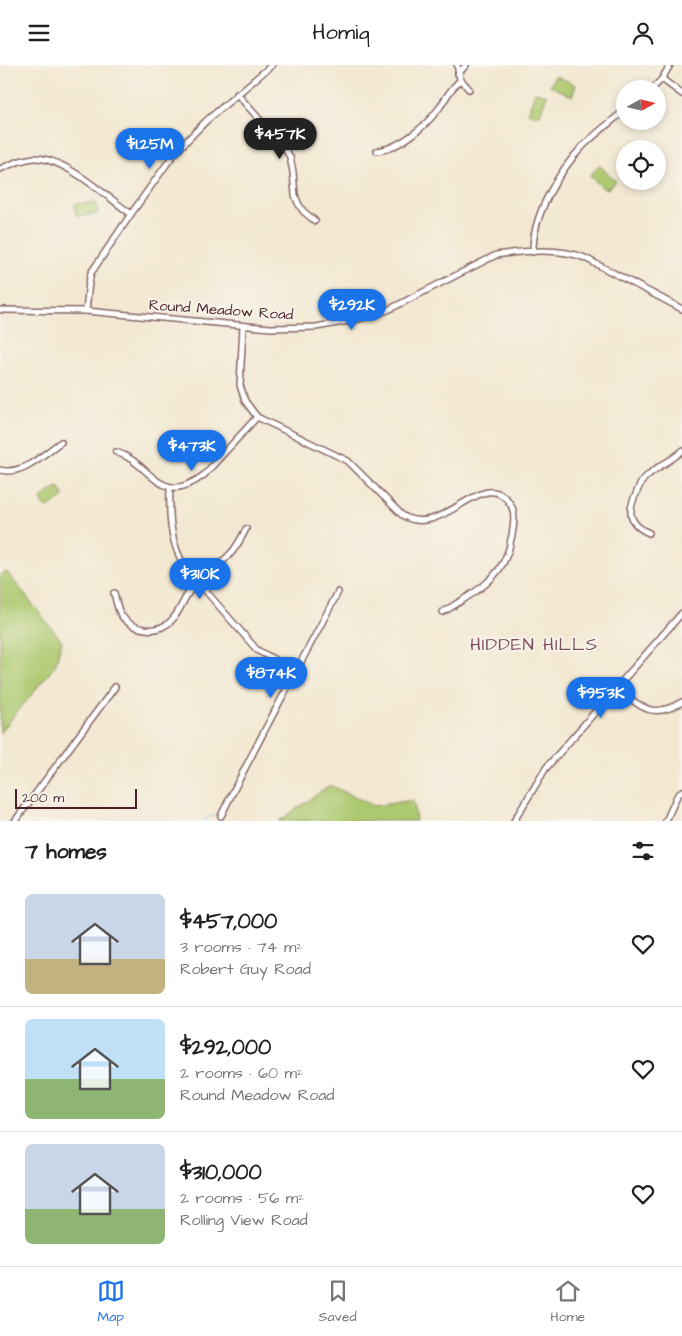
<!DOCTYPE html>
<html lang="en">
<head>
<meta charset="utf-8">
<style>
	body { margin:0; font-family:"Architects Daughter",sans-serif; background:#f2f2f2; color:#222; height:100vh; display:flex; flex-direction:column; font-size:19px; white-space:nowrap }
	* { box-sizing:border-box; margin:0 }
	p { font-size:16px; color:#767676 }
	.icon { flex:none; width:28px; height:28px; fill:none; stroke:currentColor; stroke-width:2; stroke-linecap:round; stroke-linejoin:round }
	.map { position:relative; height:756px; overflow:hidden }
	.sheet { display:flex; flex-direction:column; background:#fff; flex:1 }
	.sheet>* { flex:none }
	.needle { width:32px; rotate:82deg }
	.buttons { position:absolute; left:616px; top:15px; display:grid; gap:10px }
	.buttons a { display:grid; place-items:center; width:50px; height:50px; border-radius:50%; background:#fff; box-shadow:0 2px 8px #0003; font-size:25px }
	.scale { position:absolute; left:15px; bottom:12px; width:122px; box-sizing:border-box; padding-left:5px; border:2px solid #4a1f2b; border-top:0; font-size:14px; line-height:18px; white-space:nowrap; color:#4a1f2b; -webkit-text-stroke:4px #f7f3e8; paint-order:stroke }
	.price { position:absolute; translate:-50% -42px; padding:0 11px; border-radius:18px; background:#1a73e8; color:#fff; font-size:16px; line-height:32px; filter:drop-shadow(0 1px 2px #0008) }
	.price::after { content:''; position:absolute; left:50%; top:30px; width:15px; height:11px; margin-left:-8px; background:inherit; clip-path:polygon(0 0,100% 0,50% 100%) }
	.price.on { background:#222; color:#fff }
	ul { padding:0; list-style:none }
	li { display:flex; align-items:center; gap:15px; height:125px; padding:0 25px }
	li+li { border-top:1px solid #e0e0e0 }
	li span { display:grid; place-items:center; flex:none; width:140px; height:100px; border-radius:8px; color:#555 }
	li>.icon { margin-inline-start:auto }
	span .icon { width:60px; height:60px; fill:#fffc; stroke-width:1 }
	li b { font-size:21px }
	h2 { display:flex; justify-content:space-between; align-items:center; height:60px; padding:0 25px; font-size:21px }
	header { display:flex; justify-content:space-between; align-items:center; height:65px; padding:0 25px; background:#fff; font-size:22px; font-weight:600 }
	.tabs { display:flex; justify-content:space-around; align-items:center; height:70px; border-top:1px solid #e0e0e0; background:#fff; font-size:14px; color:#767676 }
	.tabs a { display:grid; justify-items:center; gap:2px }
	.tabs .on { color:#1a73e8 }
	.map>svg:first-child { display:block }
</style>
</head>
<body>
<header><svg class="icon" aria-label="menu" viewBox="0 0 24 24"><path d="M4 6h16M4 12h16M4 18h16"/></svg>Homiq<svg class="icon" aria-label="person" viewBox="0 0 24 24"><circle cx="12" cy="8" r="4"/><path d="M4 21q1-7 8-7t8 7"/></svg></header>
<div class="map">
<svg width="682" height="756" viewBox="0 0 682 756">
	<rect width="100%" height="100%" fill="#f7f3e8"/>
	<filter id="ink" filterUnits="userSpaceOnUse"><feTurbulence type="fractalNoise" baseFrequency=".02" numOctaves="2"/><feDisplacementMap in="SourceGraphic" scale="10" xChannelSelector="R" yChannelSelector="G"/><feConvolveMatrix kernelMatrix="1 2 1 2 8 2 1 2 1" color-interpolation-filters="sRGB"/></filter>
	<filter id="wash" filterUnits="userSpaceOnUse"><feTurbulence type="fractalNoise" baseFrequency=".0096" numOctaves="4" result="noise"/><feDisplacementMap in="SourceGraphic" scale="20" xChannelSelector="R" yChannelSelector="G"/><feGaussianBlur stdDeviation="1.12" result="paint"/><feColorMatrix in="noise" values="0 0 0 0 0 0 0 0 0 0 0 0 0 0 0 0 0 1.4 0 .05"/><feComposite in="paint" operator="in"/></filter>
	<g filter="url(#wash)">
		<rect width="100%" height="100%" fill="#f3e8d2"/>
		<g fill="#adc970" stroke="#7c744e">
			<path d="M556,11L576,20L572,31L550,21L554,12Z"/>
			<path d="M535,27L547,30L540,50L529,49L528,47Z"/>
			<path d="M599,100L616,116L609,123L604,124L590,111Z"/>
			<path d="M96,137L98,149L76,151L75,139Z"/>
			<path d="M57,422L60,423L64,431L63,433L48,443L45,442L41,435L42,432Z"/>
			<path d="M7,507L62,576L55,601L0,668V510Z"/>
			<path d="M330,720L374,741L413,735L416,756H279Z"/>
		</g>
		<g fill="none" stroke-linecap="round" stroke-linejoin="round">
			<path stroke="#7abff1" stroke-width="1" d="M205,756L207,753L214,750"/>
		</g>
	</g>
	<g filter="url(#ink)">
		<g fill="none" stroke-linecap="round" stroke-linejoin="round">
			<g stroke="#856565" stroke-width="8">
				<g id="minor">
					<path d="M457,0L460,14L469,24"/>
					<path d="M458,9L466,0"/>
					<path d="M662,14L682,29"/>
					<path d="M652,24L662,14L670,0"/>
					<path d="M237,29L284,82L290,92L293,107L295,130L298,138L303,146L315,156"/>
					<path d="M377,86C401,83 426,61 440,42C446,33 451,22 461,15"/>
					<path d="M0,104C11,99 22,94 34,93C64,92 106,131 131,149"/>
					<path d="M533,187C532,151 559,106 583,81C596,68 611,57 625,45"/>
					<path d="M0,245L86,246L271,263L316,262L355,255L388,245L496,190C522,186 561,183 585,193L682,244"/>
					<path d="M86,246L89,217L91,208L131,149L174,89L206,56L272,0"/>
					<path d="M243,261L240,320L245,336L257,352L348,396L402,450C442,476 483,400 509,437C516,446 514,459 512,470C510,476 510,483 507,489C498,517 467,532 443,547"/>
					<path d="M116,387C152,398 159,444 204,410L257,352"/>
					<path d="M0,405C23,411 43,389 61,377"/>
					<path d="M170,423C169,451 170,478 185,502L257,585L297,607"/>
					<path d="M649,468C628,459 627,446 637,427C639,421 642,415 647,411C657,401 672,396 682,386"/>
					<path d="M114,528C116,535 117,543 121,550C132,566 158,570 172,555C182,544 185,528 197,517C208,506 222,499 232,487C238,480 242,472 246,464"/>
					<path d="M617,622C640,642 652,655 682,637"/>
					<path d="M221,751C258,675 299,602 338,527"/>
					<path d="M15,756L115,622"/>
					<path d="M514,756L546,703L682,548"/>
					<path d="M666,756L677,731L682,726"/>
				</g>
			</g>
			<use href="#minor" stroke="#fff" stroke-width="5"/>
		</g>
	</g>
	<g text-anchor="middle" dominant-baseline="central" stroke-width="4" stroke-linejoin="round" paint-order="stroke">
		<g font-size="15" fill="#4a1f2b" stroke="#f7f3e8">
			<text transform="translate(221 245) rotate(4)">Round Meadow Road</text>
		</g>
		<g font-size="18" letter-spacing="1" fill="#7f5160" stroke="#f7f3e8">
			<text x="534" y="579">HIDDEN HILLS</text>
		</g>
	</g>
</svg>
<div class="buttons">
<a><svg class="needle" viewBox="-14 -14 28 28"><path d="M0-13l5 13h-10z" fill="#e53935"/><path d="M0 13l5-13h-10z" fill="#767676"/></svg></a>
<a><svg class="icon" aria-label="locate" viewBox="0 0 24 24"><circle cx="12" cy="12" r="6"/><path d="M12 2v4M12 18v4M2 12h4M18 12h4"/></svg></a>
</div>
<div class="scale">200 m</div>
<b class="price on" style="left:280px;top:95px">$457K</b>
<b class="price" style="left:150px;top:105px">$1.25M</b>
<b class="price" style="left:352px;top:266px">$292K</b>
<b class="price" style="left:192px;top:407px">$473K</b>
<b class="price" style="left:200px;top:535px">$310K</b>
<b class="price" style="left:271px;top:634px">$874K</b>
<b class="price" style="left:601px;top:654px">$953K</b>
</div>
<section class="sheet">
<h2>7 homes<svg class="icon" aria-label="filters" viewBox="0 0 24 24"><path d="M4 7h16M4 17h16"/><circle cx="9" cy="7" r="2"/><circle cx="15" cy="17" r="2"/></svg></h2>
<ul>
<li><span style="background:linear-gradient(#c9d6e8 65%,#c2b280 0)"><svg class="icon" aria-label="home" viewBox="0 0 24 24"><path d="M3 11l9-7 9 7M6 9v11h12V9"/></svg></span><div><b>$457,000</b><p>3 rooms · 74 m²</p><p>Robert Guy Road</p></div><svg class="icon" aria-label="heart" viewBox="0 0 24 24"><path d="M12 20l-8-8c-3-5 5-10 8-4 3-6 11-1 8 4z"/></svg></li>
<li><span style="background:linear-gradient(#bfe0f5 60%,#8fb573 0)"><svg class="icon" aria-label="home" viewBox="0 0 24 24"><path d="M3 11l9-7 9 7M6 9v11h12V9"/></svg></span><div><b>$292,000</b><p>2 rooms · 60 m²</p><p>Round Meadow Road</p></div><svg class="icon" aria-label="heart" viewBox="0 0 24 24"><path d="M12 20l-8-8c-3-5 5-10 8-4 3-6 11-1 8 4z"/></svg></li>
<li><span style="background:linear-gradient(#c9d6e8 65%,#8fb573 0)"><svg class="icon" aria-label="home" viewBox="0 0 24 24"><path d="M3 11l9-7 9 7M6 9v11h12V9"/></svg></span><div><b>$310,000</b><p>2 rooms · 56 m²</p><p>Rolling View Road</p></div><svg class="icon" aria-label="heart" viewBox="0 0 24 24"><path d="M12 20l-8-8c-3-5 5-10 8-4 3-6 11-1 8 4z"/></svg></li>
</ul>
</section>
<nav class="tabs">
<a class="on"><svg class="icon" aria-label="map" viewBox="0 0 24 24"><path d="M3 6l6-2 6 2 6-2v14l-6 2-6-2-6 2zM9 4v14M15 6v14"/></svg>Map</a>
<a><svg class="icon" aria-label="saved" viewBox="0 0 24 24"><path d="M7 4h10v16l-5-4-5 4z"/></svg>Saved</a>
<a><svg class="icon" aria-label="home" viewBox="0 0 24 24"><path d="M3 11l9-7 9 7M6 9v11h12V9"/></svg>Home</a>
</nav>
</body>
</html>
